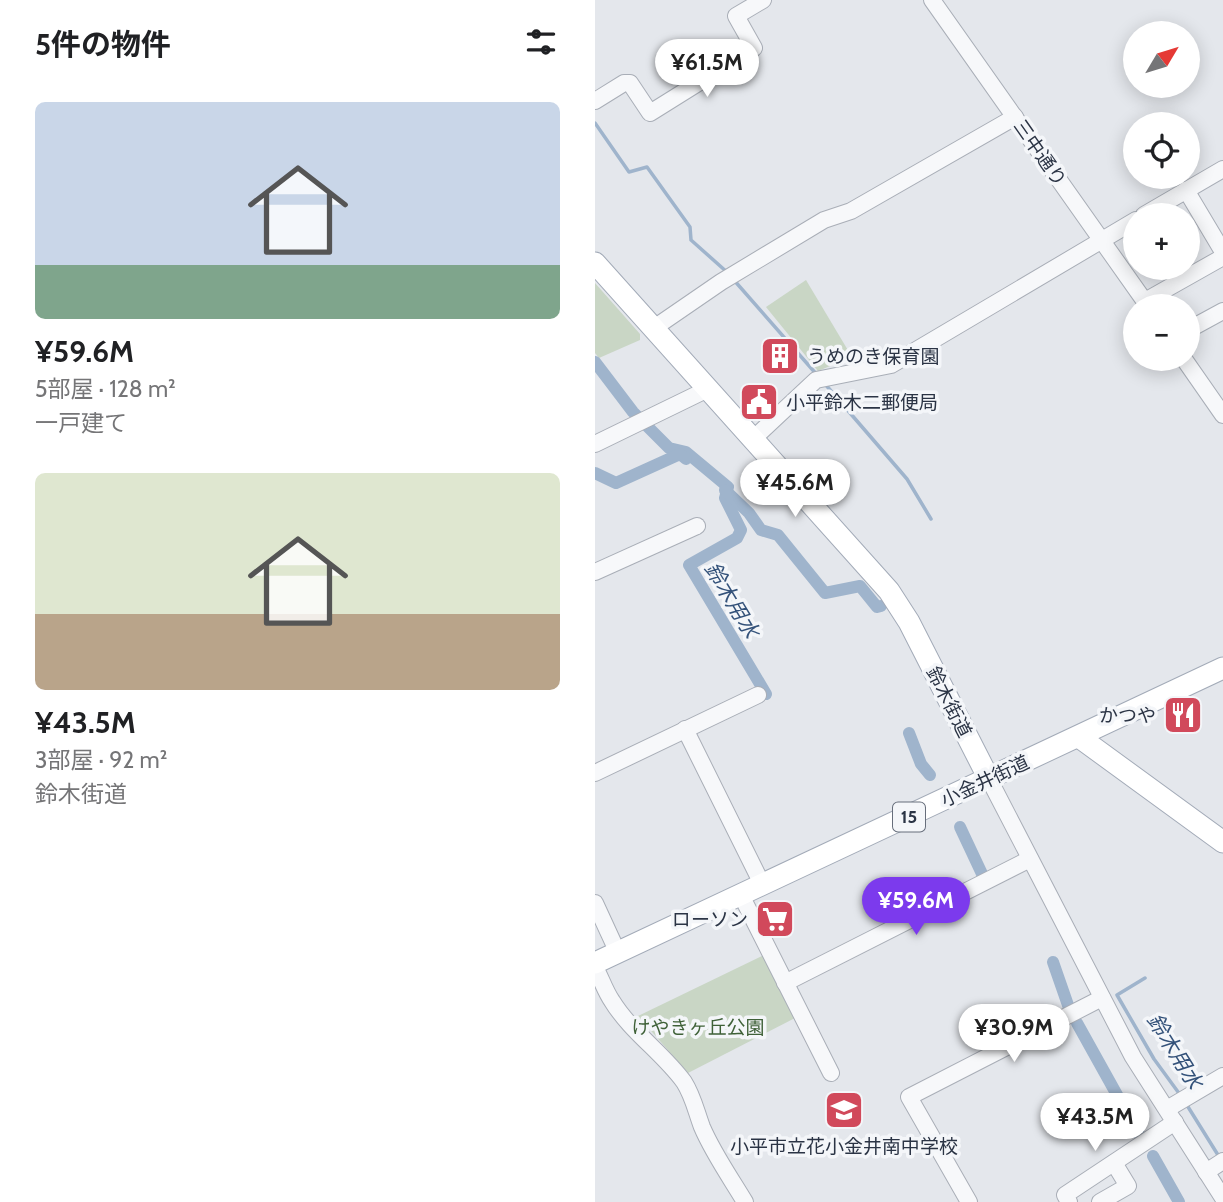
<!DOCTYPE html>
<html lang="ja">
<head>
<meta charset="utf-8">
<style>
	body { margin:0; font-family:Cabin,"Noto Sans JP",sans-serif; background:#f2f2f2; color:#202124; height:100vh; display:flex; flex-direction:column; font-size:26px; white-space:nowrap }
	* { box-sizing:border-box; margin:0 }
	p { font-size:23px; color:#757577 }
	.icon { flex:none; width:38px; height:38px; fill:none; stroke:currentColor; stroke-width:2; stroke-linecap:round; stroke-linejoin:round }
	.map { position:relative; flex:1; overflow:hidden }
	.drawer { display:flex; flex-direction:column; background:#fff; width:595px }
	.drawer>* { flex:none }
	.needle { width:46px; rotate:52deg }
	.buttons { position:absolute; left:528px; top:21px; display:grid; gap:14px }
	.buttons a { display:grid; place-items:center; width:77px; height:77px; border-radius:50%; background:#fff; box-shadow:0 4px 18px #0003; font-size:35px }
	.price { position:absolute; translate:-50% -60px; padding:0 16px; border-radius:24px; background:#fff; color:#222; font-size:23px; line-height:46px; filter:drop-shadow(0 2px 4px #0008) }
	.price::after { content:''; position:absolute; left:50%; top:42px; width:21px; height:16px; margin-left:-10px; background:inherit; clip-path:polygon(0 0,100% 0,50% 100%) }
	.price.current { background:#7c3aed; color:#fff }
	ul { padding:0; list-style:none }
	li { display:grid; align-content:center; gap:14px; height:371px; padding:0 35px }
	li span { display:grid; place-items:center; height:217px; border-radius:10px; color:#555 }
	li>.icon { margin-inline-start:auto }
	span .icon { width:126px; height:126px; fill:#fffc; stroke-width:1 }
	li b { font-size:30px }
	h2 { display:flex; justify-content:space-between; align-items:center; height:84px; padding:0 35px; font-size:30px }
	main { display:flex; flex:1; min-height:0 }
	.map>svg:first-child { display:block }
</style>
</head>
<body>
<main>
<section class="drawer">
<h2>5件の物件<svg class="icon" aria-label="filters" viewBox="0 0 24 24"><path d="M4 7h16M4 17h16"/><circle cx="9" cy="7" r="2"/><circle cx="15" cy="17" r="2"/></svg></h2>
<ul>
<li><span style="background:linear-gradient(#c9d6e8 75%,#7fa58c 0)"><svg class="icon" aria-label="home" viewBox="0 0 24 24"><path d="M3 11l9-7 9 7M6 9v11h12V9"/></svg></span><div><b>¥59.6M</b><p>5部屋 · 128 m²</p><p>一戸建て</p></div></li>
<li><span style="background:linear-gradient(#dfe7d0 65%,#b9a48a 0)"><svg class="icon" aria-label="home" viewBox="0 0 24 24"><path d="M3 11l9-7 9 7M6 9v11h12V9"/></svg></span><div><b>¥43.5M</b><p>3部屋 · 92 m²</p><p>鈴木街道</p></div></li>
</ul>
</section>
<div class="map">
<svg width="628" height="1202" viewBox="0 0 628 1202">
	<rect width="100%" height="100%" fill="#e4e7ec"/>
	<g fill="#c9d6c5">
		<path d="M211,280L257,357L223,371L171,307Z"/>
		<path d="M0,283L45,334V340L4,358L0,353Z"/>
		<path d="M169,955L200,1018L93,1073L43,1016Z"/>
	</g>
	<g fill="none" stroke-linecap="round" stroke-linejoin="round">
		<g stroke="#9fb4cc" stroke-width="3.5">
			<path d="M0,123L34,172L52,167L95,227L96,240L133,273"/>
			<path d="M138,279L223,376"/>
			<path d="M230,384L312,479L336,519"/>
			<path d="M550,978L522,995L559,1059L586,1096"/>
			<path d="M590,1102L623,1155"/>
		</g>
		<g stroke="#9fb4cc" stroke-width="12">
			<path d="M0,362L38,412L74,448L91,452L133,487L130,498L146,530L142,538L94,565L171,694"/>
			<path d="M0,473L21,483L85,454L91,459"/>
			<path d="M130,490L154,513L166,530L183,535L230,593L265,586L282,607L286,606"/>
			<path d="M314,733L326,764L335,775"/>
			<path d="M365,827L388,876"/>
			<path d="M458,962L474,1008"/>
			<path d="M482,1023L546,1138"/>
			<path d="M558,1156L584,1202"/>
		</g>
		<g stroke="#a9aeb7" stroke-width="18">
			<g id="minor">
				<path d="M337,0L553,306"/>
				<path d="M0,101L29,83H35L55,113L159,48L141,16L168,0"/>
				<path d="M591,190L628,252"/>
				<path d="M549,215L628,169"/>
				<path d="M550,301L628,257"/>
				<path d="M59,328L126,282L229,220L256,211L420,117"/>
				<path d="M593,330L628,311"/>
				<path d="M589,359L628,415"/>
				<path d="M158,439L221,380L296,365L541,220"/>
				<path d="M0,444L113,389"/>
				<path d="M0,572L102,526"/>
				<path d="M90,729L168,886"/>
				<path d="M0,773L163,695"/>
				<path d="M394,779L538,1057L628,1198"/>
				<path d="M146,895L236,1073"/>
				<path d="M0,903L23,953"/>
				<path d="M0,967C6,978 10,991 17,1001C36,1032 68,1053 89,1082C98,1096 101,1111 107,1127C118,1153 135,1177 150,1202"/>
				<path d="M190,983L435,859"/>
				<path d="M572,1109L628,1076"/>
				<path d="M611,1172L628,1161"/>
				<path d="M374,1202L314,1097L507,998"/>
				<path d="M474,1202L470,1195L580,1122"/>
				<path d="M505,1202L533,1186L519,1163"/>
			</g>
		</g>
		<g stroke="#a3abb8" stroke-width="23">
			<g id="major">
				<path d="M0,263L294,591L314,622L394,779"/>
				<path d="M484,737L628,842"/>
				<path d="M0,963L628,668"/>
			</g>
		</g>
		<use href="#minor" stroke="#f7f8fa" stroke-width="16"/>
		<use href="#major" stroke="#fff" stroke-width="21"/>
	</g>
	<defs>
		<g id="building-square" transform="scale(2.0125)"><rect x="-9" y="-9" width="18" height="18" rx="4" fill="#d1495b" stroke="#f4f6f9"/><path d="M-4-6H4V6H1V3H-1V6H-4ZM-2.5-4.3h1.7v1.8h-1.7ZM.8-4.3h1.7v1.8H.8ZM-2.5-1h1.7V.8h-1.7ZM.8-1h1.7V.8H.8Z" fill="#fff"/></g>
		<g id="civic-square" transform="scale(2.0125)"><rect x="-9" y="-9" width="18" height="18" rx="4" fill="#d1495b" stroke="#f4f6f9"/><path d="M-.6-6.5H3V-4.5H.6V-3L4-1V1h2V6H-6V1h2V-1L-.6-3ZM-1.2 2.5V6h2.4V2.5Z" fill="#fff"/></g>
		<g id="restaurant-square" transform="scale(2.0125)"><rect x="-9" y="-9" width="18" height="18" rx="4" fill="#d1495b" stroke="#f4f6f9"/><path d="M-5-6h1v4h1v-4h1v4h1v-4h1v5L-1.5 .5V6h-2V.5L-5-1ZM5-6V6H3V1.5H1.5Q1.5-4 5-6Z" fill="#fff"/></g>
		<g id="supermarket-square" transform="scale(2.0125)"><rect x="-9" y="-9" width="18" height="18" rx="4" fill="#d1495b" stroke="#f4f6f9"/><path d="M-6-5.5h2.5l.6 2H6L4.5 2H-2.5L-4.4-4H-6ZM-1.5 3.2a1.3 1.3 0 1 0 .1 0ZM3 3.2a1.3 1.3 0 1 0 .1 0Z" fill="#fff"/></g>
		<g id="school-square" transform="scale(2.0125)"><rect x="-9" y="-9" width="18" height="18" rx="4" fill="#d1495b" stroke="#f4f6f9"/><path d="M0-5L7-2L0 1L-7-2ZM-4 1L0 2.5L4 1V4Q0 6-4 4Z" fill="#fff"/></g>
	</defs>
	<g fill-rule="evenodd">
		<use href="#building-square" x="185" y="356"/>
		<use href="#civic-square" x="164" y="402"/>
		<use href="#restaurant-square" x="588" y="715"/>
		<use href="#supermarket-square" x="180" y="919"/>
		<use href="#school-square" x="249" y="1110"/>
	</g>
	<g text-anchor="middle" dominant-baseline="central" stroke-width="7" stroke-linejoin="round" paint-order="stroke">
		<rect fill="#f4f6f9" stroke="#676e7b" stroke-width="2" x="298" y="802.5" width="32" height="29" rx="5"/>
		<g font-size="18" font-weight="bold" fill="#2b3445">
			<text x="314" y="817">15</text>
		</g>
		<g font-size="19" fill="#2b3445" stroke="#f4f6f9">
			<text transform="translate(445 153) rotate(55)">三中通り</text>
			<text transform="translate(354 702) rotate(63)">鈴木街道</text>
			<text transform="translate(390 781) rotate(-25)">小金井街道</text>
		</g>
		<g font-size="19" fill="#2b3445" stroke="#f4f6f9" text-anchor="start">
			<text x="212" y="356">うめのき保育園</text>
			<text x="191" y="402">小平鈴木二郵便局</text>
			<text x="561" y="715" text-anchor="end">かつや</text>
			<text x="153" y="919" text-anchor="end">ローソン</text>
			<text x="249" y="1146" text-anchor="middle">小平市立花小金井南中学校</text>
		</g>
		<g font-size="19" fill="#3f6138" stroke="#f4f6f9">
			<text x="103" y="1027">けやきヶ丘公園</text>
		</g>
		<g font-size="21" font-style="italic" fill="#34527a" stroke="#f4f6f9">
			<text transform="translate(137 600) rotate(59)">鈴木用水</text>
			<text transform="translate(580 1051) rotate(58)">鈴木用水</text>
		</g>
	</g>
</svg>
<div class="buttons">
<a><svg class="needle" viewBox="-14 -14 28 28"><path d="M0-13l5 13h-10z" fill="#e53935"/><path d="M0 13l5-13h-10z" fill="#757577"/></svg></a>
<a><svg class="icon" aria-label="locate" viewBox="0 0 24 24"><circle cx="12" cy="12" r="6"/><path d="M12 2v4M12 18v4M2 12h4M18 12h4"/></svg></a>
<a>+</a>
<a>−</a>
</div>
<b class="price" style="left:112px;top:99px">¥61.5M</b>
<b class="price" style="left:200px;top:519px">¥45.6M</b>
<b class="price current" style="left:321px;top:937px">¥59.6M</b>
<b class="price" style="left:419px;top:1064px">¥30.9M</b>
<b class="price" style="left:500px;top:1153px">¥43.5M</b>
</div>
</main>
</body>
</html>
